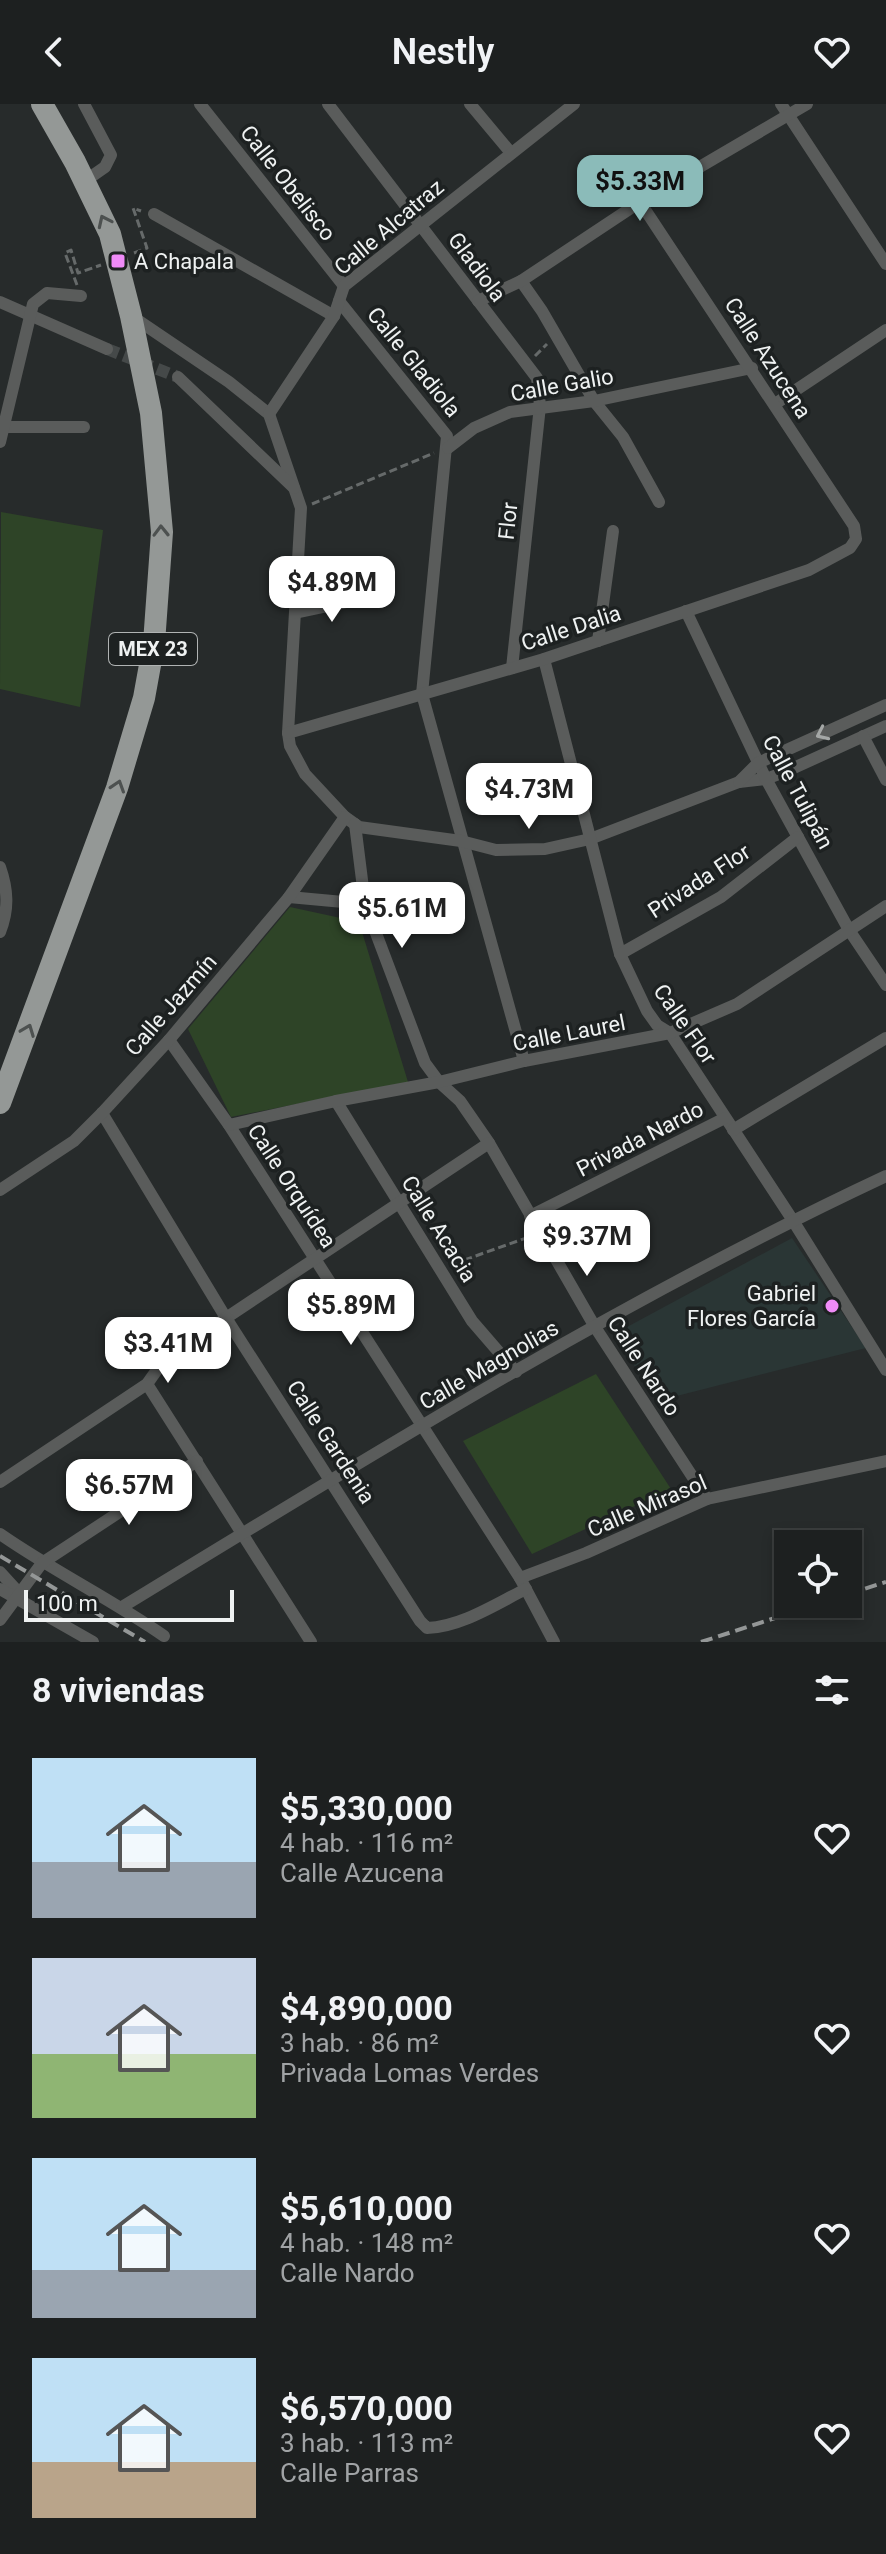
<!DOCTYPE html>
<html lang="es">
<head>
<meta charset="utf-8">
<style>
	body { margin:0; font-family:Roboto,sans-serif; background:#2a2d2d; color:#f1f3f6; height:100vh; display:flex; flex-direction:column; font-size:30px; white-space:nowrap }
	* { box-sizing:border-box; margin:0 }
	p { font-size:26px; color:#a0a3a5 }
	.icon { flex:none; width:44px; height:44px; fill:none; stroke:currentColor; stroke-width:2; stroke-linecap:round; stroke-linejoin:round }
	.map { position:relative; height:1538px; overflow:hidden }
	.sheet { display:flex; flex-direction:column; background:#1d2020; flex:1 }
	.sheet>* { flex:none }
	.tools { position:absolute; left:774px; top:1426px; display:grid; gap:16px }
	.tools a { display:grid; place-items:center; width:88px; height:88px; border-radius:0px; background:#1d2020; box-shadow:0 4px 12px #0003,0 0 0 2px #3b3e3e; font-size:40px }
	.scale { position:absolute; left:24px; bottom:20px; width:210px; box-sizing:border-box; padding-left:8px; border:4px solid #eff2f2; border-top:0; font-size:22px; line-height:28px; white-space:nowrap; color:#eff2f2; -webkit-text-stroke:6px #1d2121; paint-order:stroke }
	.price { position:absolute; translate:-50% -68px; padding:0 18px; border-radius:16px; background:#fff; color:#222; font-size:26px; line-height:52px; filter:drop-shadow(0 2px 4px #0008) }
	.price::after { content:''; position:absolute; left:50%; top:48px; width:24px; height:18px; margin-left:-12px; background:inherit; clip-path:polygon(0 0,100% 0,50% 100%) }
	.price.selected { background:#8bbbb9; color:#111 }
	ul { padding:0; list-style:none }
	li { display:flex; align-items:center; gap:24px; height:200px; padding:0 32px }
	li span { display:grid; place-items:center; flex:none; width:224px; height:160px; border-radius:0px; color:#555 }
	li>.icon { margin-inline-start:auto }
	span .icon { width:96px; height:96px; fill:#fffc; stroke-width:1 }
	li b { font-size:34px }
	h2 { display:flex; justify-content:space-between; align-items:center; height:96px; padding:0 32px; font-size:34px }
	header { display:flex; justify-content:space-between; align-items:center; height:104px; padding:0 32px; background:#1d2020; font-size:36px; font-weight:600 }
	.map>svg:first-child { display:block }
</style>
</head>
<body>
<header><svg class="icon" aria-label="back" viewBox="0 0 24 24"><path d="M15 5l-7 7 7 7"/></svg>Nestly<svg class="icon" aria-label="heart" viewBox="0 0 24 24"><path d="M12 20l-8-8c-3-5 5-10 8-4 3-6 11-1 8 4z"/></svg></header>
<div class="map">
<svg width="886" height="1538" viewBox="0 0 886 1538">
	<rect width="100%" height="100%" fill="#272b2b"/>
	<path fill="#2a3635" d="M792,1134L866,1244L657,1297L614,1230Z"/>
	<g fill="#2e4427">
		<path d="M1,408L103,426L80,603L0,585Z"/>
		<path d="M290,803L359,818L408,978L231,1013L188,925Z"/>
		<path d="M596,1270L671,1385L532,1450L463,1337Z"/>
	</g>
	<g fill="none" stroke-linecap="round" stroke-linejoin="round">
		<path stroke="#454949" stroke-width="12" stroke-dasharray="12 6" stroke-linecap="butt" d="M107,245L178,273"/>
		<g stroke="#666a6a" stroke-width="3" stroke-dasharray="8 4" stroke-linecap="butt">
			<path d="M134,149L147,144L133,104L141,107"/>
			<path d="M77,181L65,149L71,146L78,169L101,161"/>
			<path d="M535,252L547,240"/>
			<path d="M312,400L434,349"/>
			<path d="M453,1160L529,1133"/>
		</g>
		<g stroke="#5a5c5b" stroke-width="12">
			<path d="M84,0L111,51L105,63L85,77"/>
			<path d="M200,0L344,182"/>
			<path d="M328,0L537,274L540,302L512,564"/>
			<path d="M470,0L511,49"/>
			<path d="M781,0L886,160"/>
			<path d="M154,110L334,212"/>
			<path d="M521,177L542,207L594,297L623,333L659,398"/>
			<path d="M339,197L447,332L422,590L524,957"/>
			<path d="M478,197L521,177L640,98L807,0"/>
			<path d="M0,198L107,245"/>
			<path d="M133,213L229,278L269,310L301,404L288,629L290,642L305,670L345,713L359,723L461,737L496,746L545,745L590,735L739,678L766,675L787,667L886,622"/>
			<path d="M178,273L294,384"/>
			<path d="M775,300L886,226"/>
			<path d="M269,310L334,212L344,182L574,0"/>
			<path d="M0,323H84"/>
			<path d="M0,338L33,200L47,189L81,192"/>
			<path d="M448,344L474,324L510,308L594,297L752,264"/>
			<path d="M686,507L766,675L849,826L886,881"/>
			<path d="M295,509L361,495"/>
			<path d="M598,537L613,427"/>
			<path d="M544,555L620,850L647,907L657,921L670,929L792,1115L886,1266"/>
			<path d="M288,629L544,555L809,466L850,444L856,435L854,422L640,98"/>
			<path d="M863,632L886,676"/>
			<path d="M739,678L758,659L886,601"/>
			<path d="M355,720L365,800L425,959L439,978L460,997L489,1039L595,1223L707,1395"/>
			<path d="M0,763C8,786 9,805 0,828"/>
			<path d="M289,793L365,800"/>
			<path d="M620,850L721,793L798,733"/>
			<path d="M169,936L229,1021L520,1474L554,1538"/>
			<path d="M336,997L472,1217L516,1268"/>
			<path d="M102,1009L226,1214L420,1517L427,1524C461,1523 496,1500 526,1485"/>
			<path d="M229,1021L336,997L439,978L524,957L670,929L737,900L886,802"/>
			<path d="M733,1026L886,934"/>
			<path d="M0,1086L74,1037L102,1009L169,936L289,793L345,713"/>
			<path d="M530,1112L725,1014"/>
			<path d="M147,1280L311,1538"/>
			<path d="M0,1378L147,1280L159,1263L226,1214L489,1039"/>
			<path d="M0,1430C53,1467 111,1495 164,1532"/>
			<path d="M0,1468L21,1491"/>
			<path d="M520,1474L586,1449L707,1395L886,1357"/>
			<path d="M0,1485L93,1538"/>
			<path d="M122,1503C371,1351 621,1196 886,1072"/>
			<path d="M0,1516L42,1459L197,1357"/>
		</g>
		<path stroke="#949896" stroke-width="22" d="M0,999L117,684L144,594L154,539L162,428L151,309L131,212L110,130L75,58L42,0"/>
		<g stroke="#949797" stroke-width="4" stroke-dasharray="12 6" stroke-linecap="butt">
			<path d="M0,1452L145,1538"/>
			<path d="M848,1490L886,1478"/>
			<path d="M701,1538L818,1500"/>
		</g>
	</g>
	<defs><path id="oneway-chevron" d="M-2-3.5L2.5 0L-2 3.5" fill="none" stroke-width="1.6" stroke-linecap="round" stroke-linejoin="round" transform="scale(2)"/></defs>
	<g stroke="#4d5150">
		<use href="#oneway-chevron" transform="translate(104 117) rotate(-115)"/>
		<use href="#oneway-chevron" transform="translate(161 427) rotate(-91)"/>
		<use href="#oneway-chevron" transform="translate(118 682) rotate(-72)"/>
		<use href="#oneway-chevron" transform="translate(28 926) rotate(-69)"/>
	</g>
	<use stroke="#a4a7a6" href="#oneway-chevron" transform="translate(822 630) rotate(155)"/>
	<g fill="#ef8bf7" stroke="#1d2121" stroke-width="3">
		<rect x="110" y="149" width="16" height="16" rx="4"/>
		<circle cx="832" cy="1202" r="8"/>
	</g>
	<g text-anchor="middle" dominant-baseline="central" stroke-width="7" stroke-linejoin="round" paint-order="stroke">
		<rect fill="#1d2121" stroke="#b0b3b3" stroke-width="2" x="109" y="529" width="88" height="32" rx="6"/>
		<g font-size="20" font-weight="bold" fill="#eff2f2">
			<text x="153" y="545">MEX 23</text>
		</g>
		<g font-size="22" fill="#eff2f2" stroke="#1d2121">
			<text transform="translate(288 79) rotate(52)">Calle Obelisco</text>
			<text transform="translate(389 123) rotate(-40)">Calle Alcatraz</text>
			<text transform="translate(477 163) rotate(53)">Gladiola</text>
			<text transform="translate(768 254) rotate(57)">Calle Azucena</text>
			<text transform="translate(414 258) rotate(51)">Calle Gladiola</text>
			<text transform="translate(562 281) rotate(-10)">Calle Galio</text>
			<text transform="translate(508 417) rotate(-84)">Flor</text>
			<text transform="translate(571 524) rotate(-18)">Calle Dalia</text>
			<text transform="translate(798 688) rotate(62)">Calle Tulipán</text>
			<text transform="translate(699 777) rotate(-33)">Privada Flor</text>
			<text transform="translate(171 901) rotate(-49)">Calle Jazmín</text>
			<text transform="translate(685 920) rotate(55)">Calle Flor</text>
			<text transform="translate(569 929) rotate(-11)">Calle Laurel</text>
			<text transform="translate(640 1035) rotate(-27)">Privada Nardo</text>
			<text transform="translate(292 1082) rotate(57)">Calle Orquídea</text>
			<text transform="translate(439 1125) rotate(58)">Calle Acacia</text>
			<text transform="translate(489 1261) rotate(-30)">Calle Magnolias</text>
			<text transform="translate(644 1262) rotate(57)">Calle Nardo</text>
			<text transform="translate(331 1338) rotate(57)">Calle Gardenia</text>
			<text transform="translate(647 1402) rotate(-23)">Calle Mirasol</text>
		</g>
		<g font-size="22" fill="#eff2f2" stroke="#1d2121" text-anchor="start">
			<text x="134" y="157">A Chapala</text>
			<text x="816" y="1189" text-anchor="end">Gabriel<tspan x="816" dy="25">Flores García</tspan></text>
		</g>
	</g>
</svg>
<div class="tools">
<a><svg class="icon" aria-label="locate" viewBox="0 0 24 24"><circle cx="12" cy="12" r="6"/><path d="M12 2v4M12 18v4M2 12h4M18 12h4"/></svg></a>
</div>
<div class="scale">100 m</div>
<b class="price selected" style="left:640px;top:119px">$5.33M</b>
<b class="price" style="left:332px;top:520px">$4.89M</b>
<b class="price" style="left:529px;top:727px">$4.73M</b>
<b class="price" style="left:402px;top:846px">$5.61M</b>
<b class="price" style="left:587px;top:1174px">$9.37M</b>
<b class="price" style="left:351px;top:1243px">$5.89M</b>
<b class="price" style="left:168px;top:1281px">$3.41M</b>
<b class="price" style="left:129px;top:1423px">$6.57M</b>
</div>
<section class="sheet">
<h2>8 viviendas<svg class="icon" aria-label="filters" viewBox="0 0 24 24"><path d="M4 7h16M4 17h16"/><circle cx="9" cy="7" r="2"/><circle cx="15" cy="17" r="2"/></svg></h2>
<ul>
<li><span style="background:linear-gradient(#bfe0f5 65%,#9aa5b1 0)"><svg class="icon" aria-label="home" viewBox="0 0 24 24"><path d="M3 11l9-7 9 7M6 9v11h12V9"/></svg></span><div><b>$5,330,000</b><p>4 hab. · 116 m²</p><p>Calle Azucena</p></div><svg class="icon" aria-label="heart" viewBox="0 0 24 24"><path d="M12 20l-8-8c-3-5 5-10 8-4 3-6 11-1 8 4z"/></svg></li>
<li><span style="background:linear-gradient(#c9d6e8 60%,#8fb573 0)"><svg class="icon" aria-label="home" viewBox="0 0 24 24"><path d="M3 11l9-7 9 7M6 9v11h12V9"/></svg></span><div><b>$4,890,000</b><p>3 hab. · 86 m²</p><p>Privada Lomas Verdes</p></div><svg class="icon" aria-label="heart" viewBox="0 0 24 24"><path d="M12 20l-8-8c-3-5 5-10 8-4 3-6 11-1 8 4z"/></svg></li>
<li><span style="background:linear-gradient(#bfe0f5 70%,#9aa5b1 0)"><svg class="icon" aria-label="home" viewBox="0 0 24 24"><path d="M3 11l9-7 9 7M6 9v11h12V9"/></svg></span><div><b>$5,610,000</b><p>4 hab. · 148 m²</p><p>Calle Nardo</p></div><svg class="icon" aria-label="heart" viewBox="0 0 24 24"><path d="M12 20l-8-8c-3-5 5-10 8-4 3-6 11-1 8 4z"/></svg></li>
<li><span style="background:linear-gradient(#bfe0f5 65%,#b9a48a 0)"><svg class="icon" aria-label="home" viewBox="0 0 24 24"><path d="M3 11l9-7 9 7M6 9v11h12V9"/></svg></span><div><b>$6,570,000</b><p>3 hab. · 113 m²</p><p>Calle Parras</p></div><svg class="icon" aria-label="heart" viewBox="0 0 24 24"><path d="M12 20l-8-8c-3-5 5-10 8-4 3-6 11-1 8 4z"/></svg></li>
</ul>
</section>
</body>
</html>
